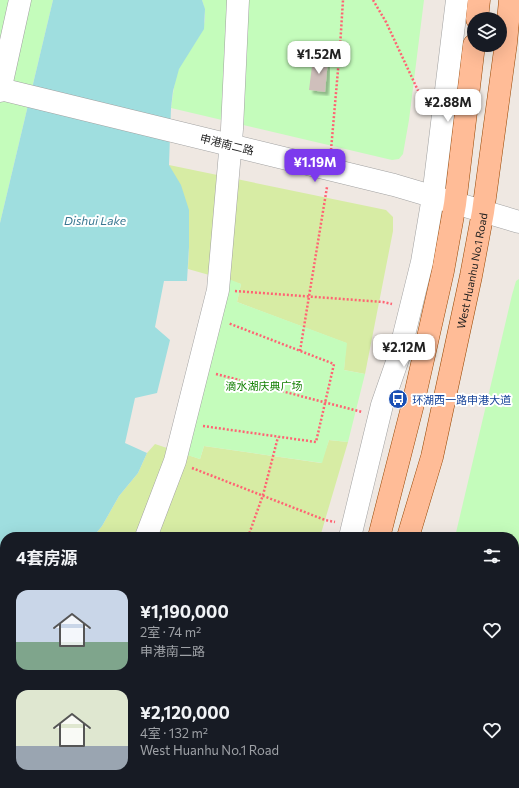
<!DOCTYPE html>
<html lang="zh">
<head>
<meta charset="utf-8">
<style>
	body { margin:0; font-family:Commissioner,"Noto Sans SC",sans-serif; background:#20242c; color:#f1f3f6; height:100vh; display:flex; flex-direction:column; font-size:15px; white-space:nowrap }
	* { box-sizing:border-box; margin:0 }
	p { font-size:13px; color:#9ea1a6 }
	.icon { flex:none; width:22px; height:22px; fill:none; stroke:currentColor; stroke-width:2; stroke-linecap:round; stroke-linejoin:round }
	.map { position:relative; flex:1; overflow:hidden }
	.panel { position:absolute; left:0px; top:532px; width:519px; height:256px; display:flex; flex-direction:column; background:#171b24; border-radius:16px 16px 0 0; box-shadow:0 4px 16px #0002 }
	.panel>* { flex:none }
	.controls { position:absolute; left:467px; top:12px; display:grid; gap:8px }
	.controls a { display:grid; place-items:center; width:40px; height:40px; border-radius:50%; background:#171b24; box-shadow:0 4px 16px #0002; font-size:20px }
	.price { position:absolute; translate:-50% -34px; padding:0 9px; border-radius:8px; background:#fff; color:#222; font-size:13px; line-height:26px; filter:drop-shadow(0 1px 2px #0008) }
	.price::after { content:''; position:absolute; left:50%; top:24px; width:12px; height:9px; margin-left:-6px; background:inherit; clip-path:polygon(0 0,100% 0,50% 100%) }
	.price.active { background:#7c3aed; color:#fff }
	ul { padding:0; list-style:none }
	li { display:flex; align-items:center; gap:12px; height:100px; padding:0 16px }
	li span { display:grid; place-items:center; flex:none; width:112px; height:80px; border-radius:12px; color:#555 }
	li>.icon { margin-inline-start:auto }
	span .icon { width:48px; height:48px; fill:#fffc; stroke-width:1 }
	li b { font-size:17px }
	h2 { display:flex; justify-content:space-between; align-items:center; height:48px; padding:0 16px; font-size:17px }
	.map>svg:first-child { display:block }
</style>
</head>
<body>
<div class="map">
<svg width="519" height="788" viewBox="0 0 519 788">
	<defs>
		<filter id="shadow"><feDropShadow dx="3.5" dy="3.5" stdDeviation="1" flood-color="#0004"/></filter>
	</defs>
	<rect width="100%" height="100%" fill="#efe8e2"/>
	<g fill="#d7eca4">
		<path d="M169,165L386,210L393,217V231L365,374L344,370L346,343L237,302L241,284L188,269L189,247Z"/>
		<path d="M329,440L348,442L320,537H93L102,526L119,496L138,473L147,453L155,444L200,459L204,446L321,463Z"/>
	</g>
	<g fill="#c4fcbb">
		<path d="M0,0H53L0,223Z"/>
		<path d="M202,0H424L409,120L403,154L399,159L392,160L171,108C173,96 174,80 179,68C191,43 213,31 202,0Z"/>
		<path d="M219,275L241,284L237,302L347,343L344,370L365,374L348,442L329,440L322,463L204,446L200,459L177,452Z"/>
		<path d="M519,279V637L514,636V537H455L512,295L516,281Z"/>
		<path d="M5,750V783H242L240,788H0L3,752Z"/>
	</g>
	<path fill="#9fdedf" d="M53,0H202L205,9L204,29L179,69L173,91L171,108L169,165L181,185L189,210V247L187,281H164L155,327L170,340L157,393L135,398L125,443L147,453L138,473L119,496L102,526L93,537H5V750L3,752L0,781V223Z"/>
	<path fill="#cfbfbb" filter="url(#shadow)" d="M313,58L328,60L325,92L309,90Z"/>
	<g fill="none" stroke-linecap="round" stroke-linejoin="round">
		<g stroke="#a1a1a1" stroke-width="23">
			<g id="minor">
				<path d="M0,89L394,185L519,222"/>
				<path d="M0,91L20,0"/>
				<path d="M146,537L175,461L218,290L232,129L238,0"/>
				<path d="M350,537L382,405L398,359L422,262L433,197L457,0"/>
				<path d="M0,566L5,567"/>
				<path d="M514,674L519,675"/>
				<path d="M31,788L34,783"/>
				<path d="M275,788L277,783"/>
			</g>
		</g>
		<g stroke="#964500" stroke-width="23">
			<g id="major">
				<path d="M477,19L479,0"/>
				<path d="M379,537L413,404L443,271L455,204L474,45"/>
				<path id="s1" d="M408,537L432,457L471,276L483,212L506,43L510,0"/>
				<path d="M299,788L301,783"/>
				<path d="M325,788L327,783"/>
			</g>
		</g>
		<g stroke="#ff6373" stroke-width="2.5" stroke-dasharray="2 2" stroke-linecap="butt">
			<path d="M373,0L386,22L421,97L427,100"/>
			<path d="M331,150L340,47L343,0"/>
			<path d="M235,291L383,302L392,304"/>
			<path d="M300,351L327,187"/>
			<path d="M216,374L362,412"/>
			<path d="M203,426L316,442L334,364L228,323"/>
			<path d="M192,468L325,520L335,522"/>
			<path d="M248,537L263,495L278,437"/>
			<path d="M118,788L121,783"/>
			<path d="M155,788L157,783"/>
		</g>
		<use href="#minor" stroke="#fff" stroke-width="22"/>
		<use href="#major" stroke="#ffbc97" stroke-width="22"/>
	</g>
	<defs>
		<g id="bus-disc" transform="scale(1)"><circle r="9.5" fill="#1a4fb4" stroke="#fff"/><path d="M-5-6H5V4H4V6H2V4H-2V6H-4V4H-5ZM-3.5-4V0h7V-4ZM-3.5 1.2v1.5H-2V1.2ZM2 1.2v1.5H3.5V1.2Z" fill="#fff"/></g>
	</defs>
	<g fill-rule="evenodd">
		<use href="#bus-disc" x="398" y="399"/>
	</g>
	<g text-anchor="middle" dominant-baseline="central" stroke-width="4" stroke-linejoin="round" paint-order="stroke">
		<g font-size="11" fill="#1d1d1d" stroke="#fff">
			<text transform="translate(227 144) rotate(14)">申港南二路</text>
			<text stroke="none"><textPath href="#s1" startOffset="274">West Huanhu No.1 Road</textPath></text>
		</g>
		<g font-size="11" fill="#158105" stroke="#fff">
			<text x="264" y="385">滴水湖庆典广场</text>
		</g>
		<g font-size="11" fill="#164399" stroke="#fff" text-anchor="start">
			<text x="412" y="399">环湖西一路申港大道</text>
		</g>
		<g font-size="12" font-style="italic" fill="#3a7892" stroke="#fff">
			<text x="95" y="220">Dishui Lake</text>
		</g>
	</g>
</svg>
<div class="controls">
<a><svg class="icon" aria-label="layers" viewBox="0 0 24 24"><path d="M12 4l9 5-9 5-9-5zM3 14l9 5 9-5"/></svg></a>
</div>
<b class="price" style="left:319px;top:75px">¥1.52M</b>
<b class="price" style="left:448px;top:123px">¥2.88M</b>
<b class="price active" style="left:315px;top:183px">¥1.19M</b>
<b class="price" style="left:404px;top:368px">¥2.12M</b>
<section class="panel">
<h2>4套房源<svg class="icon" aria-label="filters" viewBox="0 0 24 24"><path d="M4 7h16M4 17h16"/><circle cx="9" cy="7" r="2"/><circle cx="15" cy="17" r="2"/></svg></h2>
<ul>
<li><span style="background:linear-gradient(#c9d6e8 65%,#7fa58c 0)"><svg class="icon" aria-label="home" viewBox="0 0 24 24"><path d="M3 11l9-7 9 7M6 9v11h12V9"/></svg></span><div><b>¥1,190,000</b><p>2室 · 74 m²</p><p>申港南二路</p></div><svg class="icon" aria-label="heart" viewBox="0 0 24 24"><path d="M12 20l-8-8c-3-5 5-10 8-4 3-6 11-1 8 4z"/></svg></li>
<li><span style="background:linear-gradient(#dfe7d0 70%,#9aa5b1 0)"><svg class="icon" aria-label="home" viewBox="0 0 24 24"><path d="M3 11l9-7 9 7M6 9v11h12V9"/></svg></span><div><b>¥2,120,000</b><p>4室 · 132 m²</p><p>West Huanhu No.1 Road</p></div><svg class="icon" aria-label="heart" viewBox="0 0 24 24"><path d="M12 20l-8-8c-3-5 5-10 8-4 3-6 11-1 8 4z"/></svg></li>
</ul>
</section>
</div>
</body>
</html>
